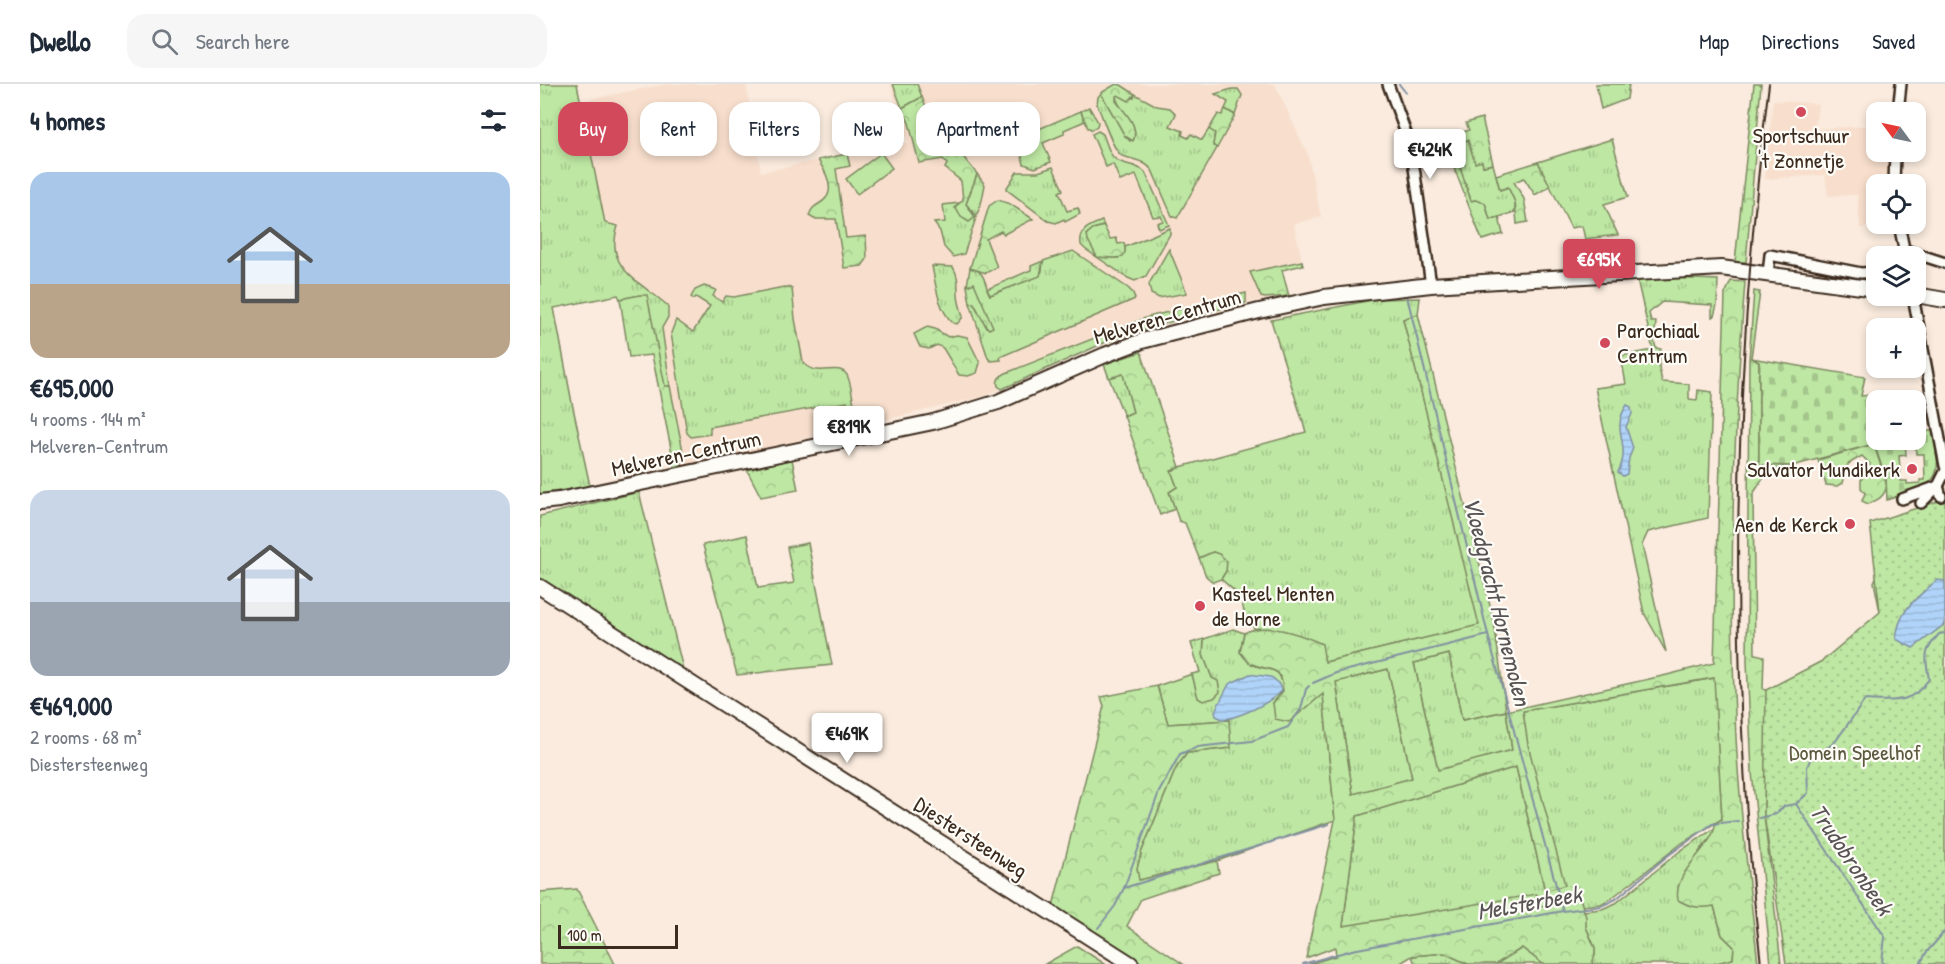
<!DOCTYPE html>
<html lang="en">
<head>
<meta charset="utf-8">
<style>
	body { margin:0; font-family:"Patrick Hand",sans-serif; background:#f6f6f7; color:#1f2937; height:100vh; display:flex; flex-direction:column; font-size:22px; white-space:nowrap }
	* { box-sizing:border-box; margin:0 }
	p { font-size:20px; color:#747a83 }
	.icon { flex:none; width:33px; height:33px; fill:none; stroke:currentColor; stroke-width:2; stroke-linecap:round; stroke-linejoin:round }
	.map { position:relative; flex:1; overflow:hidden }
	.sheet { display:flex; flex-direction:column; background:#fff; width:540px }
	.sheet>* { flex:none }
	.banner { position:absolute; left:18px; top:18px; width:570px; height:54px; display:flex; gap:12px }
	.needle { width:39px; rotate:303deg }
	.buttons { position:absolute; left:1326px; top:18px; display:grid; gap:12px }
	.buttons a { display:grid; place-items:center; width:60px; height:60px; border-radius:12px; background:#fff; box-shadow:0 3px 9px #0003; font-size:30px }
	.scale { position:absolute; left:18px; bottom:15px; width:120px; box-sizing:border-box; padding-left:6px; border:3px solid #3b2a1e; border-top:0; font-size:16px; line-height:21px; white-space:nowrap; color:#3b2a1e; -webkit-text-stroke:4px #fdfcf7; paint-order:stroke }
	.price { position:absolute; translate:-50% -51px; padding:0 14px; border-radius:6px; background:#fff; color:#222; font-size:20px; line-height:39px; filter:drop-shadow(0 2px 3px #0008) }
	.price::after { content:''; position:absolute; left:50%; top:36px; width:18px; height:14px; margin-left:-9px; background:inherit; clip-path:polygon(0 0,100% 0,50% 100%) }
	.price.on { background:#d1495b; color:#fff }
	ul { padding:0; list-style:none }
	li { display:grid; align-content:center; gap:12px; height:318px; padding:0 30px }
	li span { display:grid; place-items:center; height:186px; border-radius:18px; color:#555 }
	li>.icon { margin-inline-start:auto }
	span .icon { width:108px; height:108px; fill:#fffc; stroke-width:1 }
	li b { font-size:26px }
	h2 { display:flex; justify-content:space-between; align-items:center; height:72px; padding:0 30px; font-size:26px }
	.pill { padding:0 21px; border-radius:18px; background:#fff; box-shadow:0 3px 9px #0003; font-size:21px; line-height:54px }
	.pill.on { background:#d1495b; color:#fff }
	header { display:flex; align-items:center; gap:36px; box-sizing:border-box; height:84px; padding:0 30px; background:#fff; border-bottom:2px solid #e0e1e3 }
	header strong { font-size:28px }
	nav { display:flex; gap:33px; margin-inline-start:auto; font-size:21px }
	.search { width:420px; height:54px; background:#f6f6f7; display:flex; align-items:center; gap:15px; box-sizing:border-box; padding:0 21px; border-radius:18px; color:#747a83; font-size:22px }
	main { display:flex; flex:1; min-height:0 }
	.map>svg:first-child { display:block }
</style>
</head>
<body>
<header>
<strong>Dwello</strong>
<div class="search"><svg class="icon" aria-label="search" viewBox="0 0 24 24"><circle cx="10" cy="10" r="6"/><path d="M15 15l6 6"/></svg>Search here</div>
<nav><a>Map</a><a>Directions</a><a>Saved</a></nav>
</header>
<main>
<section class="sheet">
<h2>4 homes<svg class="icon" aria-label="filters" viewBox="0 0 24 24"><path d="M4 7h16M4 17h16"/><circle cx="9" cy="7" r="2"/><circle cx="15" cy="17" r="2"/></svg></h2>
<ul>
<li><span style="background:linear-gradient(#a9c7e8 60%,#b9a48a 0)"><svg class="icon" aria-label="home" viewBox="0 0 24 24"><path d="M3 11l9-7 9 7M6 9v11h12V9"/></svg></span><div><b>€695,000</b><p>4 rooms · 144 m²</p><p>Melveren-Centrum</p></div></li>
<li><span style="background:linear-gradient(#c9d6e8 60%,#9aa5b1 0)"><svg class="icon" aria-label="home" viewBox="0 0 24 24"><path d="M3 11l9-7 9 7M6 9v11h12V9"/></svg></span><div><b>€469,000</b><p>2 rooms · 68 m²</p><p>Diestersteenweg</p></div></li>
</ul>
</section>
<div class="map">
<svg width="1405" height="880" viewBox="0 0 1405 880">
	<defs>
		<pattern id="grass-tufts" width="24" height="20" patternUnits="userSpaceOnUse" patternTransform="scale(1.5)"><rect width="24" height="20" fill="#bee7a3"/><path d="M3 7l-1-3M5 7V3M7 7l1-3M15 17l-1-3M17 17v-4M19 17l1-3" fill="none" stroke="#a4c68c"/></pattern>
		<pattern id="forest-crowns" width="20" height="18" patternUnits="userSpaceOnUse" patternTransform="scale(1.5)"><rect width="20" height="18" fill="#bee7a3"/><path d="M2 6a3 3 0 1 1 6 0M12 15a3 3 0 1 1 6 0" fill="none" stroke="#a4c68c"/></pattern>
		<pattern id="cemetery-stones" width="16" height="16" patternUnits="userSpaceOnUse" patternTransform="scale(1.5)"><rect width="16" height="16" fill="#bee7a3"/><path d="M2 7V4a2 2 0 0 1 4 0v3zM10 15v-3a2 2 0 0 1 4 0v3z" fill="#a4c68c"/></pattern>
		<pattern id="park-dots" width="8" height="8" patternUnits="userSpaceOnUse" patternTransform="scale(1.5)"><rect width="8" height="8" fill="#bee7a3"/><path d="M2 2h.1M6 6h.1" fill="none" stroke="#a4c68c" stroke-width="1.8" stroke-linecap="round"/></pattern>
		<pattern id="water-rules" width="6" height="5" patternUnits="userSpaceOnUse" patternTransform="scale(1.5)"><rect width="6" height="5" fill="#b0d4f9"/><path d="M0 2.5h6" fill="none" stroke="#98b6d5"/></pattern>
	</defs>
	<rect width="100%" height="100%" fill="#faebde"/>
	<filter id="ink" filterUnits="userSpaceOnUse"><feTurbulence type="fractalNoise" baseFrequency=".0167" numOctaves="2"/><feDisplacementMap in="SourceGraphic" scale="12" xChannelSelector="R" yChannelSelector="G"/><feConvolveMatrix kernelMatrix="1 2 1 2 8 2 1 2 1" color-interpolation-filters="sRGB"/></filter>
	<g filter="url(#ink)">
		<g fill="#f8dfcd">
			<path d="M126,0H206L221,88L368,58L350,0H735L768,71L781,133L754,140L763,181L742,186L749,212L706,219L646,233L566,258L445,312L215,367L142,382L118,269L89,273L80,215L40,17Z"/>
			<path d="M1233,16L1278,20L1275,45L1336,41V68H1349L1352,78V100H1336V140H1350L1320,144L1317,111L1288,112L1285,91L1225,95Z"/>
		</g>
		<g fill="url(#grass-tufts)" stroke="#7c8860" stroke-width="1.5">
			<path d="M0,0H37L65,139L78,142C63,185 103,199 128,222V233L122,244L130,302L125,303L100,211L80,215L78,211L14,224L32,319L50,402L0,410Z"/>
			<path d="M353,0H377L382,13L362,24Z"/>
			<path d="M1089,0L1087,15L1061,25L1056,0Z"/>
			<path d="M692,5H698L702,11L695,31L685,25L688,18L675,10Z"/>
			<path d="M561,9L585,52L590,57L594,55C599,36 578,28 576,12L578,10L594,14L595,10L617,22L630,24L636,30L630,42L643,47L642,51L648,54L651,50L662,56L669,45L675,49L673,61L677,64L637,134L632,132L612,86C604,76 594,76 582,72C573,68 562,31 557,20L558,13Z"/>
			<path d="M541,27L545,37L524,46V50L503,59L511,78L495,84L484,80L479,62L482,52Z"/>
			<path d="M558,47L563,50C566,57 568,67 573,73C581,82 596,79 605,88L629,141L619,145L617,139L623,137L621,132L613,133L596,91L580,97L573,80L566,83L552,50Z"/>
			<path d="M1072,55L1088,113L1064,120L1078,151L1045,155L1042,142L1031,144L998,78Z"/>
			<path d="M928,56L942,77L943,82L953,80L960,106L968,103L975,118V128L950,136L945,119L935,116L931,117L912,59Z"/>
			<path d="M513,83L523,106L519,108L527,127L538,124L540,130L525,138L524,135L516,139L508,137L466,105L477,88H498Z"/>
			<path d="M437,90L445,101L442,116L424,170L413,173L404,163L400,147L394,139L405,138L403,121L419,119L415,124L435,130L426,120Z"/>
			<path d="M562,137L564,142L553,145L547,150L557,173L579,174L585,168V163L630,144V150L606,192L595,197L588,194L545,165L541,161C539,145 549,142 562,137Z"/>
			<path d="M629,165L647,209L619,214L611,210L609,200Z"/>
			<path d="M533,167L588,204L593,209L595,215L460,273L461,276L451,277L448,274L430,219L433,218L446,242L449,245L427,202L430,184C446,186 444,200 450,211L499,192L502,187L503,177Z"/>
			<path d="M392,182L413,183C421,196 416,205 419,218C420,223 422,228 423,233L417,240L413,239C398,225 396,202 392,182Z"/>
			<path d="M1131,194L1178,196L1177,221L1174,232L1172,233V221L1122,218L1109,229L1111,238H1116L1114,257L1116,264L1121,265L1119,283L1122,298L1149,300V315L1157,316L1158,306L1172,308L1168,434L1108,448L1102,461L1126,568L1104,529L1055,304L1086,300L1081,272L1113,266L1097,195Z"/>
			<path d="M164,202L176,206L173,212L182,218L186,212L194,213L244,203L252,204L255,235L263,278C277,296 298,277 307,291C311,299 312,311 314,320L308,322L307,318L170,343V350L151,353L147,349L131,249L136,236L153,248L170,222L156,213L154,215L151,213L155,206Z"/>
			<path d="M706,209V219L646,233L566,258L462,305L458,302C456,295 460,292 466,289L608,233Z"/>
			<path d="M880,214L878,230L863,235L940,541L785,578L781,560C759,550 738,546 714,544C705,534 703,526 701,513L681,495L686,487L673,468L659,474L645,439L639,437L629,408L637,403L631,387L640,383L766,348L731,236L837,215Z"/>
			<path d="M583,289L593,328L584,332L569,294Z"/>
			<path d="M99,408L144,589L0,495V432Z"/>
			<path d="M693,545L704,549L700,568C703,571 707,577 710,579C728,589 742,579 743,607L733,619L765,625L783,609L795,736L677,777L598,797L597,784L601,769L636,684L647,669L690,664L689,636L628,640L617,602L652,590L656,605L672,594L663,571L664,555Z"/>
			<path d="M909,570L922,636L966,627L972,666L898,687L874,579Z"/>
			<path d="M848,585L872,694L813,711L796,598Z"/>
			<path d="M1175,594L1182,735L1142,759L1073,813L1061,820L1042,822L1040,814L1032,808C1022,817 1014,821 1000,822L997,811L803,843L817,732L976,683L1005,807L983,627Z"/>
			<path d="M1175,744L1174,750L1159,768L1182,851L1194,863L1193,875L1173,880H1052L1055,871V864L1046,843L1044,827L1062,825L1076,819L1140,767Z"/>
			<path d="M982,864L1003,880H956Z"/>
			<path d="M904,869L928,880H875L872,872Z"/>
		</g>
		<g fill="url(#forest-crowns)" stroke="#7c8860" stroke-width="1.5" fill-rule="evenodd">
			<path d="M576,0L581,1L595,10L589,17L578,11L576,12V17C585,29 600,42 593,57L585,52L561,9Z"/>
			<path d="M1214,0H1221L1206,178H1195Z"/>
			<path d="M382,13L389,30L437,90L426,120L435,133L429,138L421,133L415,123L423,116L421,97L405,84L407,80L403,75L379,79L369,39L362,24Z"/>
			<path d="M549,23L558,38L557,42L551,46L550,44H548L541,27Z"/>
			<path d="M685,25L695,31L677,64L673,61L675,49L669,45L678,30L682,31Z"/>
			<path d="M942,34L953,80L943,82L942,77L935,79L928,56L912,59L931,117L935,116L945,119L950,136L959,133L963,150L942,156L903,55L929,46L926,39Z"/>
			<path d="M307,70L310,82L296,85L306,154L326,152L327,175L322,182L304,184L296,135H274L269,132C273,119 280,122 286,114C295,103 284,85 278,76Z"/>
			<path d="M998,78L1010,102L995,111L984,94L974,98L984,115L988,138L977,140L975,118L968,103L960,106L956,91Z"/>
			<path d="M458,116L470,120L493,135L464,150L461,147L446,155L457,183L446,189L430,184L449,122Z"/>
			<path d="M564,142L570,155L576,154L578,160L584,159C590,180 571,173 557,173L548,156L547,150L553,145Z"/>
			<path d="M503,177L500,192L450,211L447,205L491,186V182Z"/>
			<path d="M762,177L763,181L742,186L749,212L725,214L721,213L710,188Z"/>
			<path d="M1191,197L1205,198C1194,342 1188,486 1195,631C1198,714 1209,797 1218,880H1173L1193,875L1194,863L1182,851L1174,822C1160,825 1150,823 1138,816C1132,786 1176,762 1175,739L1182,735L1174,594L983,627L988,661L1025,801L1005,807L976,683L817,732L803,842L997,810L1000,822C1014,821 1022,817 1032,807L1040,814L1046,833V843L1055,864V871L1052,880H1003L982,864L956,880H928L904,869L872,872L859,880H769L796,872L795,863L766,874L795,736L783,610L749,638L735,635L733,619L743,607C742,578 728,589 710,579C707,577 703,571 700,568L704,549C726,537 760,550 782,560L785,578L939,541L863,235L878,230L954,538L966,627L1127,591L1174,579L1185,210ZM909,570L922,636L966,627L972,666L898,686L874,579ZM848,585L872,694L813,710L796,598Z"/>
			<path d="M434,199L453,243L449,245L446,242L434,219H430L427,202Z"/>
			<path d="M1214,207L1220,208L1211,274L1219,278V381L1252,382L1228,387L1213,410L1215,570L1224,572L1223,605L1241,613L1334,543L1340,528L1334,498L1338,489L1405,588L1225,688L1224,731L1241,880H1231L1212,688L1207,578L1209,276Z"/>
			<path d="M100,211H107L125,302H130L144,372L142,380L135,384L112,271L89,273L80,215Z"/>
			<path d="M387,243L395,245L408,253L417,251L427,253L440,279L437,289L428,292L419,291L403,264L397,261L389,265L380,263L374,250Z"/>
			<path d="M601,268L640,383L631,387L637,403L629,408L635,425L620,431L584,332L593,328L583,290L569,294L564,280Z"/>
			<path d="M1334,360L1347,402C1344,413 1338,416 1328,420L1322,417L1325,409L1321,404V396L1330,380L1322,372L1308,380L1303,399L1298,402L1286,401L1278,376Z"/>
			<path d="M252,375L258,406L221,413L207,386Z"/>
			<path d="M207,451L218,504L254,499L247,463L268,459L292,581L197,591L163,461Z"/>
			<path d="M673,468L679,470L687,477L686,487L681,495L673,498L666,492L659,474Z"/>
			<path d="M664,555L663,571L672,594L678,597L680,608L674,614L663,617L658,614L652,590L660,588L651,559Z"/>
			<path d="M617,602L628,640L689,636L691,664L647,669L636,684L601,769L597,784L599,796L677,777L679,789L601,815L587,842L643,880H603L513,822L564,622L561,613Z"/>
			<path d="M37,805L75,880H0V808Z"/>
			<path d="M537,862L565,880H505Z"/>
		</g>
		<path fill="url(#cemetery-stones)" stroke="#7c8860" stroke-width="1.5" fill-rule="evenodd" d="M1211,274L1325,293L1321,312L1332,311L1335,325L1326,328L1334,358L1336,351V356H1376V344L1383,343L1384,347H1393C1405,403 1393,399 1347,416L1346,395L1334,360L1252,382L1219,381V278ZM1375,356L1376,370H1384L1385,396H1380V399L1367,400V397H1361L1359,372L1366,371L1365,357Z"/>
		<path fill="url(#park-dots)" stroke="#7c8860" stroke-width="1.5" d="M1405,415V880H1246L1224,731L1226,606L1282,577L1340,528L1330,439Z"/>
		<path fill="#bee7a3" stroke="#7c8860" stroke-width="1.5" d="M341,69L352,84L317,110L306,95Z"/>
		<g fill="url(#water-rules)" stroke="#8190a1" stroke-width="1.5">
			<path d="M1087,321L1091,323L1092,330L1086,343L1093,364L1089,374L1087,390L1083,392L1078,388C1093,360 1069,347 1087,321Z"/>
			<path d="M1397,496L1405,497V540L1373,564L1356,555C1359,525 1376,515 1397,496Z"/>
			<path d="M710,590C728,594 734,588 742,607C725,622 706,630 684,636L676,632L675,627L689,600Z"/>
		</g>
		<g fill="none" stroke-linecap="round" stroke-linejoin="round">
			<g stroke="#8190a1" stroke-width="2">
				<path d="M859,0L866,9"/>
				<path d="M867,212L948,551L1023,827"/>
				<path d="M101,575L217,651"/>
				<path d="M773,599L796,589L948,551"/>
				<path d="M225,655L291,697"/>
				<path d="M1256,720L1345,853L1342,878L1345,880"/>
				<path d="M1219,734L1236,730L1244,722L1256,720L1268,709L1267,683L1270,676L1295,658L1325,616C1354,617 1371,621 1389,595C1385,572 1383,568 1399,550L1405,549"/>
				<path d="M584,804L789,740"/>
				<path d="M558,844L575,822L584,804L619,708L640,670L657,663L712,657L748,643L761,625L766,605L769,602"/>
				<path d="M763,880L812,866L1023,827L1061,822L1076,815L1126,773L1172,740L1198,737"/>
				<path d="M1380,880L1386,869L1405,847"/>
			</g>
			<g stroke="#3b2a1e" stroke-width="14">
				<g id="street">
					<path d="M848,0L871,63L891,201"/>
					<path d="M1358,28L1361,0"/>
					<path d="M1354,100L1355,68"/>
					<path d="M1359,140L1365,170"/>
					<path d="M1365,166L1405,179"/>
					<path d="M1228,190L1230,171L1321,189L1336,188"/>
					<path d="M1373,212L1405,382"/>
					<path d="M1362,415L1398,402L1401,412"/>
					<path d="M1381,419L1398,402L1405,388"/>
				</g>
			</g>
			<g stroke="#3b2a1e" stroke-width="18">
				<g id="secondary">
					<path d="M1376,211L1405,216"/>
					<path d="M0,418L19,416L393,338L458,318L565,271L602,257L719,227L784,213L891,201L1181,184L1336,205"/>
					<path d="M0,503L591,880"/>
				</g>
			</g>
			<use href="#street" stroke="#fdfcf7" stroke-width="9"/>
			<use href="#secondary" stroke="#fdfcf7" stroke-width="14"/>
			<path stroke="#3b2a1e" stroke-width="2" d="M1221,880C1187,588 1192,292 1229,0"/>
		</g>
	</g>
	<g fill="#d1495b" stroke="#fdfcf7" stroke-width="2">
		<circle cx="1261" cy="28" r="6"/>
		<circle cx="1065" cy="259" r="6"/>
		<circle cx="1372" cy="385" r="6"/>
		<circle cx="1310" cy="440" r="6"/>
		<circle cx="660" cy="522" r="6"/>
	</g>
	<g text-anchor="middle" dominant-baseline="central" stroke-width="4.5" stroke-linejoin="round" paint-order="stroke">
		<g font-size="22" fill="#3b2a1e" stroke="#fdfcf7" text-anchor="start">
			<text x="1261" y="51" text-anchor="middle">Sportschuur<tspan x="1261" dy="25">'t Zonnetje</tspan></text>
			<text x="1077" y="246">Parochiaal<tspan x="1077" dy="25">Centrum</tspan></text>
			<text x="1360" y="385" text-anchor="end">Salvator Mundikerk</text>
			<text x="1298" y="440" text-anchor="end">Aen de Kerck</text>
			<text x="672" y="509">Kasteel Menten<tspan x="672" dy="25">de Horne</tspan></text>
		</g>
		<g font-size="22" fill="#3b2a1e" stroke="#fdfcf7">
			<text transform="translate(627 232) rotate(-16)">Melveren-Centrum</text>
			<text transform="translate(146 369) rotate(-12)">Melveren-Centrum</text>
			<text transform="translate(431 753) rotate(33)">Diestersteenweg</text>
		</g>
		<g font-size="22" fill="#5c593f" stroke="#fdfcf7">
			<text x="1315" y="668">Domein Speelhof</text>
		</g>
		<g font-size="24" font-style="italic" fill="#585455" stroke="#fdfcf7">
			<text transform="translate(958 517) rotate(76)">Vloedgracht Hornemolen</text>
			<text transform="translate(1312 775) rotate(56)">Trudobronbeek</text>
			<text transform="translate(989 818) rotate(-10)">Melsterbeek</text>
		</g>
	</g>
</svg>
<div class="buttons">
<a><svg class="needle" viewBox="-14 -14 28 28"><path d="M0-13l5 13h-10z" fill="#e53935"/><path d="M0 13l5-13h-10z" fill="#747a83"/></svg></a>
<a><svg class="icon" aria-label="locate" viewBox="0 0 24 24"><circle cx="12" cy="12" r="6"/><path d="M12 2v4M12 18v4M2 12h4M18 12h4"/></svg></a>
<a><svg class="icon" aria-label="layers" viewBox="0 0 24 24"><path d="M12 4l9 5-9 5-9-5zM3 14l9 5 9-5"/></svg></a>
<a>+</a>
<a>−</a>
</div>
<div class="scale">100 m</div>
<b class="price" style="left:890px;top:96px">€424K</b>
<b class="price on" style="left:1059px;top:206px">€695K</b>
<b class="price" style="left:309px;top:373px">€819K</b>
<b class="price" style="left:307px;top:680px">€469K</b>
<div class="banner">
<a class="pill on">Buy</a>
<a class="pill">Rent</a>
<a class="pill">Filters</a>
<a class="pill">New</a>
<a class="pill">Apartment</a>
</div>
</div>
</main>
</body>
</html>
